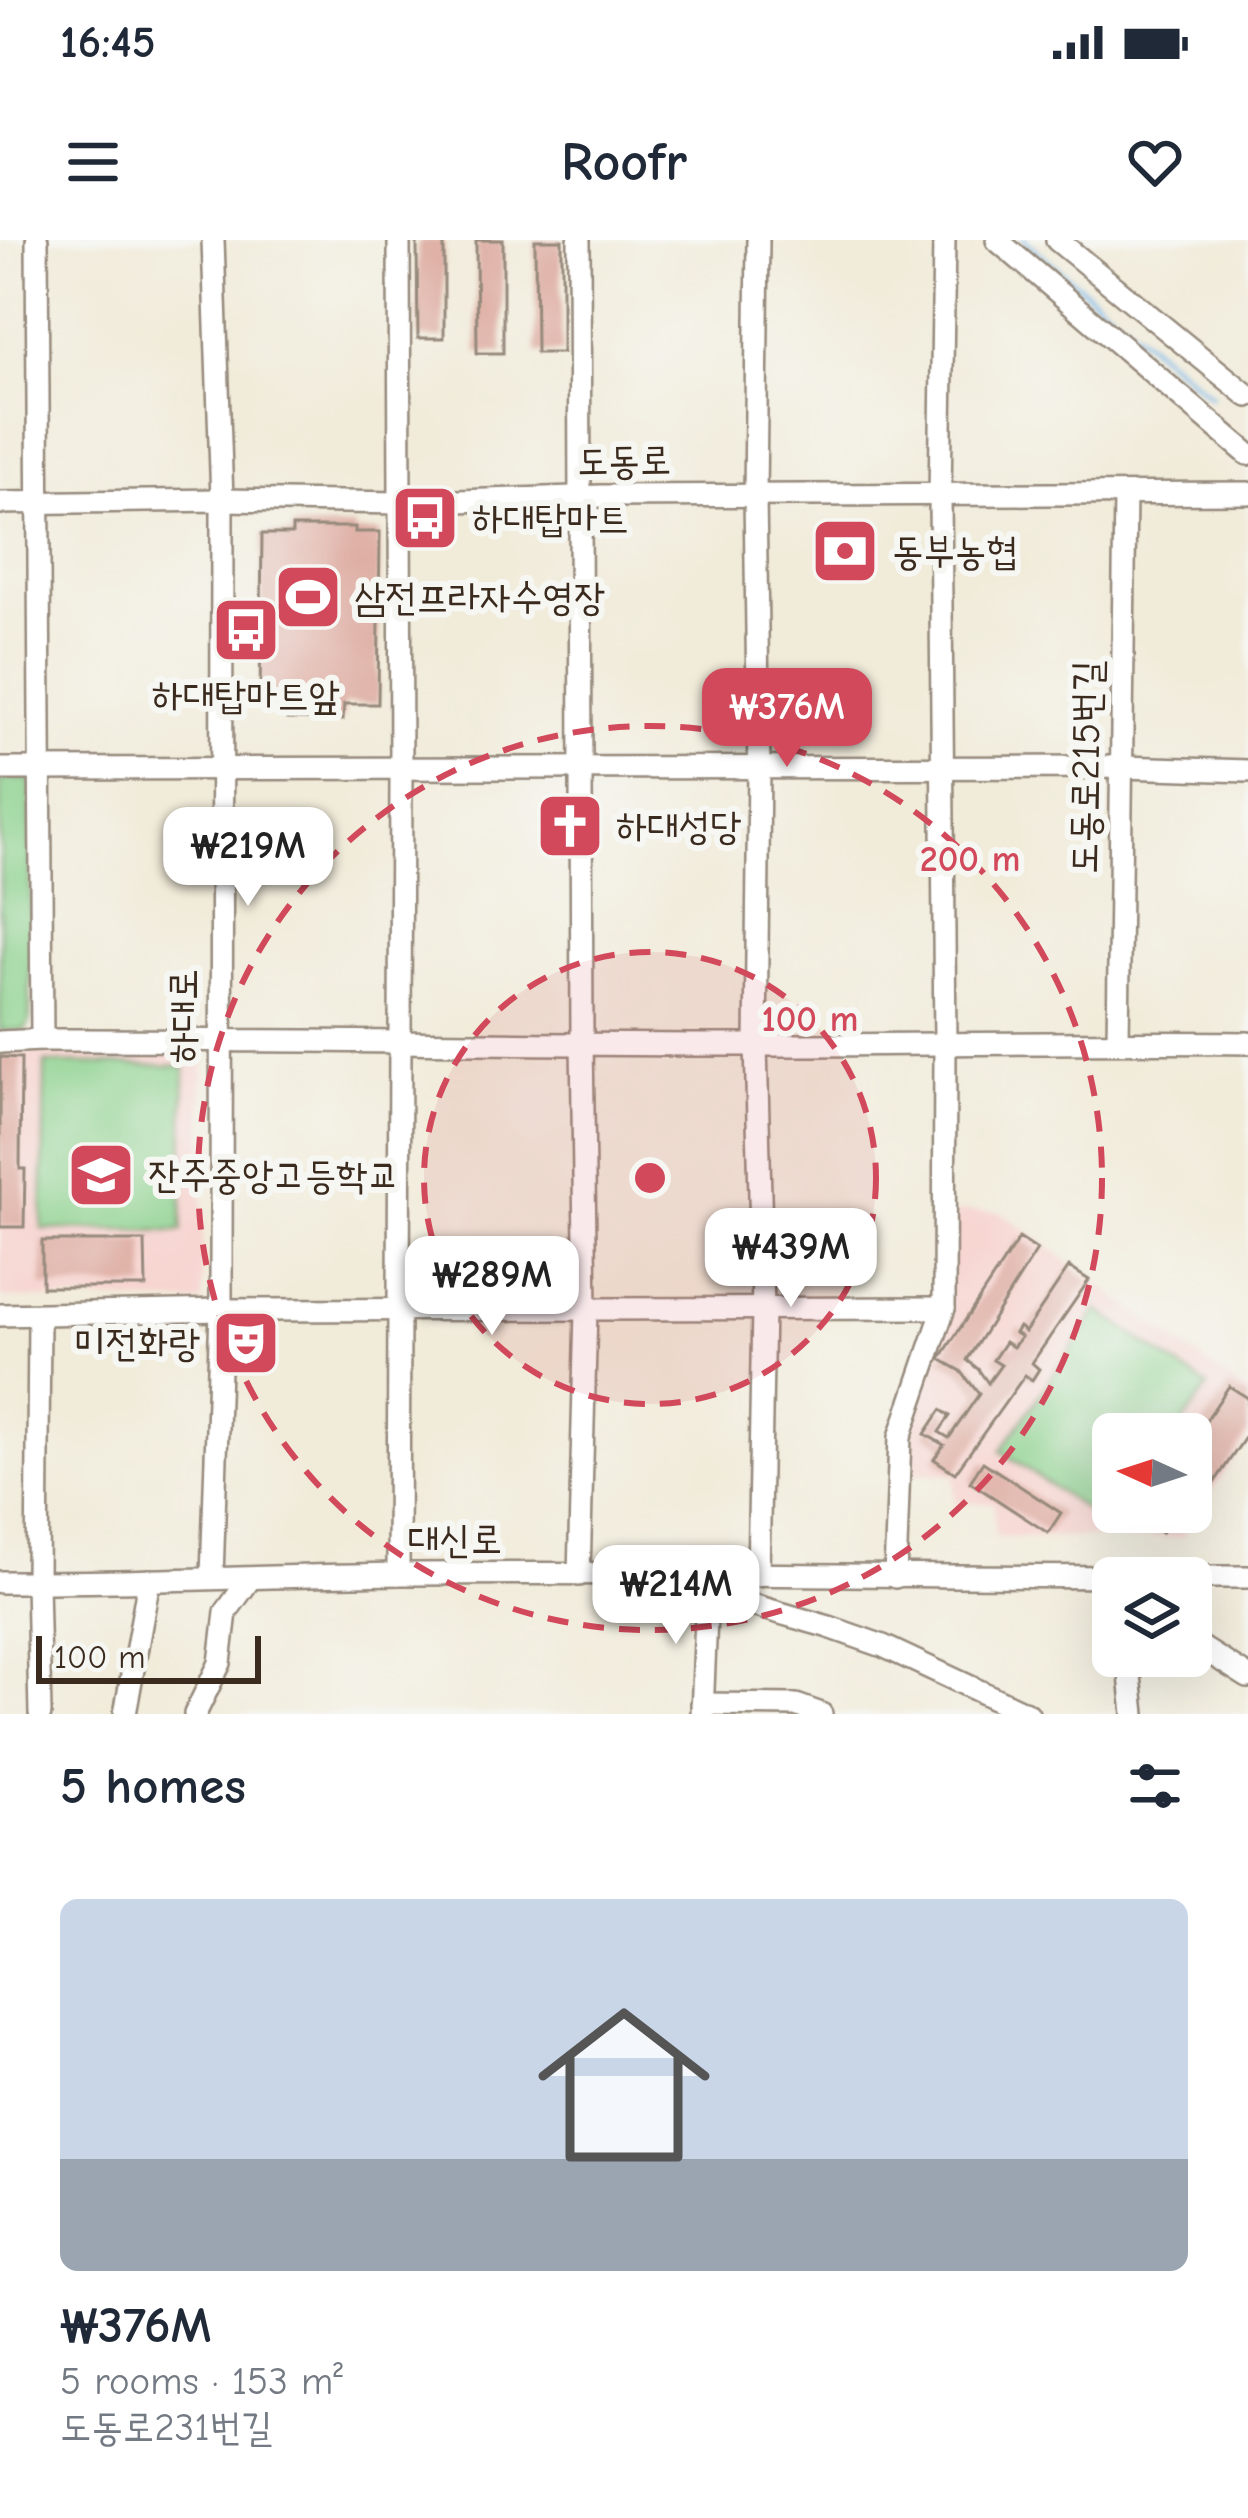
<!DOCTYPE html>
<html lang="en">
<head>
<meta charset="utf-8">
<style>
	body { margin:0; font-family:"Comic Neue","Poor Story",sans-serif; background:#f2f2f3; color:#1f2937; height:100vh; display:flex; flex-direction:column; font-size:45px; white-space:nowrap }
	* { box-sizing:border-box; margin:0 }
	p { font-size:39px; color:#747a83 }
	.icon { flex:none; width:66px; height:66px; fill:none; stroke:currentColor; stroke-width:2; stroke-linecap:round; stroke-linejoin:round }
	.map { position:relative; height:1474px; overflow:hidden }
	.sheet { display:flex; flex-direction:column; background:#fff; flex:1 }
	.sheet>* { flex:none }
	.needle { width:78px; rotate:273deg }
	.buttons { position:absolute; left:1092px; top:1173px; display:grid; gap:24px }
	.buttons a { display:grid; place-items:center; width:120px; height:120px; border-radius:18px; background:#fff; box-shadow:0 12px 48px #0002; font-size:60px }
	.scale { position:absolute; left:36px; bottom:30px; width:225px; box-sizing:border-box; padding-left:12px; border:6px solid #3b2a1e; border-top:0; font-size:33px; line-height:42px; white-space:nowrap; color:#3b2a1e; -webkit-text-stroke:9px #f6f6f2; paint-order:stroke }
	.price { position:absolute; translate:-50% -102px; padding:0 27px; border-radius:24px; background:#fff; color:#222; font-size:39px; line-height:78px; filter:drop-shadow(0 3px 6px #0008) }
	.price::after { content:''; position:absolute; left:50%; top:72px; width:36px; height:27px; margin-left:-18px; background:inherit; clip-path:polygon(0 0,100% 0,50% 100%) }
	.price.on { background:#d1495b; color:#fff }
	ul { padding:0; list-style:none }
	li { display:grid; align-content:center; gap:24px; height:636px; padding:0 60px }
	li span { display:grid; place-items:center; height:372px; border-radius:18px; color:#555 }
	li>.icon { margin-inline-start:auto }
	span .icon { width:216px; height:216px; fill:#fffc; stroke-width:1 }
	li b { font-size:51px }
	h2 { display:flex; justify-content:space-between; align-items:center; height:144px; padding:0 60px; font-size:51px }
	.status { display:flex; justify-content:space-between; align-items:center; height:84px; padding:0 60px; background:#fff; direction:ltr }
	.status svg { height:33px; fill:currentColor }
	header { display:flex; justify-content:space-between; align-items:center; height:156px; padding:0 60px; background:#fff; font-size:54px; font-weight:800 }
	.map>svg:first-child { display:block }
</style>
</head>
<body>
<div class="status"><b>16:45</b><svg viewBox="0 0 49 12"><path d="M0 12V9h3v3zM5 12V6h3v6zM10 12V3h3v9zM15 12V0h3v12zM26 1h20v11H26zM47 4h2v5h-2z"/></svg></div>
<header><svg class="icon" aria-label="menu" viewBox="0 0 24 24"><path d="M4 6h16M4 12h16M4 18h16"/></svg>Roofr<svg class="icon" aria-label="heart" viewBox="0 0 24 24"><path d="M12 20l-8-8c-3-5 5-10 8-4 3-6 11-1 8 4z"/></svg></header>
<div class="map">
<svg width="1248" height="1474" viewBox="0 0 1248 1474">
	<rect width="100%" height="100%" fill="#f6f6f2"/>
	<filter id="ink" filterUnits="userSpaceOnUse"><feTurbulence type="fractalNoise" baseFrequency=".00833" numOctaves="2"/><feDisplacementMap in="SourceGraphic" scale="24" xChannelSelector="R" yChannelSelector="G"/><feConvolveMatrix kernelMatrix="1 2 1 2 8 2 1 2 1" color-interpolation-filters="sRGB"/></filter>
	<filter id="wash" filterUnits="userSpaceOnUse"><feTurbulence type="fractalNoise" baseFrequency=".004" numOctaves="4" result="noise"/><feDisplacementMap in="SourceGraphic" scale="48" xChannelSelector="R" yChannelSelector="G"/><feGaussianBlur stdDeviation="2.7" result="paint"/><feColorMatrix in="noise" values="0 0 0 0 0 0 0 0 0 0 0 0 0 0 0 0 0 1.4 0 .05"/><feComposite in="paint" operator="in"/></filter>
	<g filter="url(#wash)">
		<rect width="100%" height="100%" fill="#f1ebd9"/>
		<g fill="#f7d0cc" fill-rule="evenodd">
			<path d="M203,810L202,1063L0,1058V812Z"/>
			<path d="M962,971L1001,972L1248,1154V1198L1181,1298L995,1297L994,1263L954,1262V1234L909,1233L910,1196L954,976ZM1113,1194H1191V1272H1113Z"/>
		</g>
		<g fill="#89d08b" stroke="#627d54" stroke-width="3">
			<path d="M0,539H31L30,782L25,790L0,791Z"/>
			<path d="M45,823L185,826L182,991L42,989Z"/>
			<path d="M1098,1070L1208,1147L1175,1194H1113V1272H1122L1111,1288L1001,1211Z"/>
		</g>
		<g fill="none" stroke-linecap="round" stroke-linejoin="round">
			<path stroke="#73b8e9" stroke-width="4.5" d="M1024,0L1211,156"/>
		</g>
		<g id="blocks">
			<g fill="#dba499">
				<path d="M421,0H444V98H418L417,5Z"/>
				<path d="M476,0H503V113H477Z"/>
				<path d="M535,0H562V113H536Z"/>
				<path d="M292,287H355V292H380L378,464H344L343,480L287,479V464H260L262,294H292Z"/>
				<path d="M0,817L21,818L20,929H25L24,987H0Z"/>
				<path d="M1019,998L1037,1010L967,1120L978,1129L988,1143L1001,1125L993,1120L1005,1102L1013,1107L1021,1097L1015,1093L1019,1087L1025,1092L1069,1027L1089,1040L1032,1123L1039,1129L1032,1140L1025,1135L955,1233L934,1219L944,1205L925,1194L941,1170L950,1176L939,1192L949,1198L979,1154L961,1131L940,1119Z"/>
				<path d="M42,1001H145L146,1047H42Z"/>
				<path d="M1229,1146L1248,1158V1193L1206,1255L1191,1245V1203Z"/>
				<path d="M983,1222L1061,1273L1048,1293L970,1242Z"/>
				<path d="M1147,1272H1187L1182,1280L1173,1274L1161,1293L1142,1280Z"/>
			</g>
		</g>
	</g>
	<g filter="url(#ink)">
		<use href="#blocks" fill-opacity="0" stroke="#968a7c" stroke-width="3"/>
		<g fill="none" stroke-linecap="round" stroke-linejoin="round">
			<g stroke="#968a7c" stroke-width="26">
				<g id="minor">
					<path d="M37,0L42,800C280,799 519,805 758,805C921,805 1085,801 1248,803"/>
					<path d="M758,0L755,256L759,527L756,805L763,1068L758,1335"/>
					<path d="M997,0L1248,214"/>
					<path d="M1057,0L1248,156"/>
					<path d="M0,263L222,260L399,263L601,256L1248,253"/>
					<path d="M0,529L1122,527L1248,531"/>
					<path d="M1118,801L1125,254"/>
					<path d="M0,802L42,800"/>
					<path d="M0,1075L221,1070L944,1068"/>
					<path d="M39,1075L37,1342L40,1474"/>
					<path d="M398,1334L401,530L399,0"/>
					<path d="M579,1335L586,1070L582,802L579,0"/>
					<path d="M212,1337L221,1070L222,260L213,0"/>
					<path d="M895,1337L900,1197L944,1068L945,803L940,256L944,0"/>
					<path d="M0,1342C134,1343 267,1336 401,1334C683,1331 966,1338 1248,1337"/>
					<path d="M707,1352L829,1387L883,1406L1028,1474"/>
					<path d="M1191,1401L1248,1437"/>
					<path d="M1128,1416L1134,1474"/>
					<path d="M702,1464L796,1465L821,1474"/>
					<path d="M125,1474L149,1340"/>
					<path d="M195,1474L220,1423L226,1372L249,1340"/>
					<path d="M702,1474L707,1352L703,1340"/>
				</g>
			</g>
			<use href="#minor" stroke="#fff" stroke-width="21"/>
		</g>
	</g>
	<circle cx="650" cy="938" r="226" fill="#d1495b" fill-opacity=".12"/>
	<g fill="none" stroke="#d1495b" stroke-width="6" stroke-dasharray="21 15">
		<circle cx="650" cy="938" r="226"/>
		<circle cx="650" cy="938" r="452"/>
	</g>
	<defs>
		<g id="bus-square" transform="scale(3.45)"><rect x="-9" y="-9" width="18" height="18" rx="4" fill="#d1495b" stroke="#f6f6f2"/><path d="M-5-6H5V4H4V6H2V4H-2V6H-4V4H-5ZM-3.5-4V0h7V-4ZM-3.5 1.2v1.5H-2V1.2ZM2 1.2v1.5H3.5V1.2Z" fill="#fff"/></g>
		<g id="bank-square" transform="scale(3.45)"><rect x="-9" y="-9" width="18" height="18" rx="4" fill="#d1495b" stroke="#f6f6f2"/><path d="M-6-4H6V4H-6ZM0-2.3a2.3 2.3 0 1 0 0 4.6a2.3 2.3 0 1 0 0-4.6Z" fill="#fff"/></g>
		<g id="stadium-square" transform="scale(3.45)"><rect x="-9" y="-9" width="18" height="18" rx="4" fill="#d1495b" stroke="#f6f6f2"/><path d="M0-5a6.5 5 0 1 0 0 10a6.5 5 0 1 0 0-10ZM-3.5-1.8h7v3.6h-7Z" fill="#fff"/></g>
		<g id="church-square" transform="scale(3.45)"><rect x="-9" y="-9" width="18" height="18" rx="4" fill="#d1495b" stroke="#f6f6f2"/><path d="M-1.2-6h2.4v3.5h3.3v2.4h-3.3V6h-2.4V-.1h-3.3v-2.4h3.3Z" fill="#fff"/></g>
		<g id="school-square" transform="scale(3.45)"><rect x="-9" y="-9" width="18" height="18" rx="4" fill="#d1495b" stroke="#f6f6f2"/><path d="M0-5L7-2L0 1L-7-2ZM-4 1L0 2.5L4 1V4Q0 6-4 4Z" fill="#fff"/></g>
		<g id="theatre-square" transform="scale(3.45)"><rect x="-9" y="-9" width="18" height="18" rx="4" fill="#d1495b" stroke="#f6f6f2"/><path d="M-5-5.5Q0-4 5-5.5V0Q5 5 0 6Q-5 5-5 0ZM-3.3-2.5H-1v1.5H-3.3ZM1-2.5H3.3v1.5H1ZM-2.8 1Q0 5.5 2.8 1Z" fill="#fff"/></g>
	</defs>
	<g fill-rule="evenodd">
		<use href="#bus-square" x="425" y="278"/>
		<use href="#bank-square" x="845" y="311"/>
		<use href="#stadium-square" x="308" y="357"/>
		<use href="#bus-square" x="246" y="390"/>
		<use href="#church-square" x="570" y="586"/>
		<use href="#school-square" x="101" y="935"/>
		<use href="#theatre-square" x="246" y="1103"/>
	</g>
	<g text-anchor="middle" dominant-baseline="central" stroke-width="12" stroke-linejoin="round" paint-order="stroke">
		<g font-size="39" fill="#3b2a1e" stroke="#f6f6f2">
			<text transform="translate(624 221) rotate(-1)">도동로</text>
			<text transform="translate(1086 527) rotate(-89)">도동로215번길</text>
			<text transform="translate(183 776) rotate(-90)">하대로</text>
			<text x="455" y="1299">대신로</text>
		</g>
		<g font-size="39" fill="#3b2a1e" stroke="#f6f6f2" text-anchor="start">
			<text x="472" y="278">하대탑마트</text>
			<text x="892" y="311">동부농협</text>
			<text x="354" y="357">삼전프라자수영장</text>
			<text x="246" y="455" text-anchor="middle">하대탑마트앞</text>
			<text x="616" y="586">하대성당</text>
			<text x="148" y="935">잔주중앙고등학교</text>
			<text x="200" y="1103" text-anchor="end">미전화랑</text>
		</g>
	</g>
	<circle cx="650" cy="938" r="18" fill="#d1495b" stroke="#f6f6f2" stroke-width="6"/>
	<g font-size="36" text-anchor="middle" font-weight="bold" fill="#d1495b" stroke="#f6f6f2" stroke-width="12" stroke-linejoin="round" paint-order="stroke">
		<text x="970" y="631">200 m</text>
		<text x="810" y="791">100 m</text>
	</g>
</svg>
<div class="buttons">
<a><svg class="needle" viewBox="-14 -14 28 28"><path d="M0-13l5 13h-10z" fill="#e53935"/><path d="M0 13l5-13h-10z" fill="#747a83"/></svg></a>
<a><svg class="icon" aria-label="layers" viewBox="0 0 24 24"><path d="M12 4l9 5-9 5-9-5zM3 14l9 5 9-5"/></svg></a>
</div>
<div class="scale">100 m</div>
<b class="price on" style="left:787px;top:530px">₩376M</b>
<b class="price" style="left:248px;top:669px">₩219M</b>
<b class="price" style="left:791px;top:1070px">₩439M</b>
<b class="price" style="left:492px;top:1098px">₩289M</b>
<b class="price" style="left:676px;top:1407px">₩214M</b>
</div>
<section class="sheet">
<h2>5 homes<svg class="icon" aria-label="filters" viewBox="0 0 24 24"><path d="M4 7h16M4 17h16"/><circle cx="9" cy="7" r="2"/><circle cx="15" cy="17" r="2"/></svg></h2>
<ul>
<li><span style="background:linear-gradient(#c9d6e8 70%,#9aa5b1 0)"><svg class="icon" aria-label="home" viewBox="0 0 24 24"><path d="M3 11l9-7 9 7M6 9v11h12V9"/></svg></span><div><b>₩376M</b><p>5 rooms · 153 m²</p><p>도동로231번길</p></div></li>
</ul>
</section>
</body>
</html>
